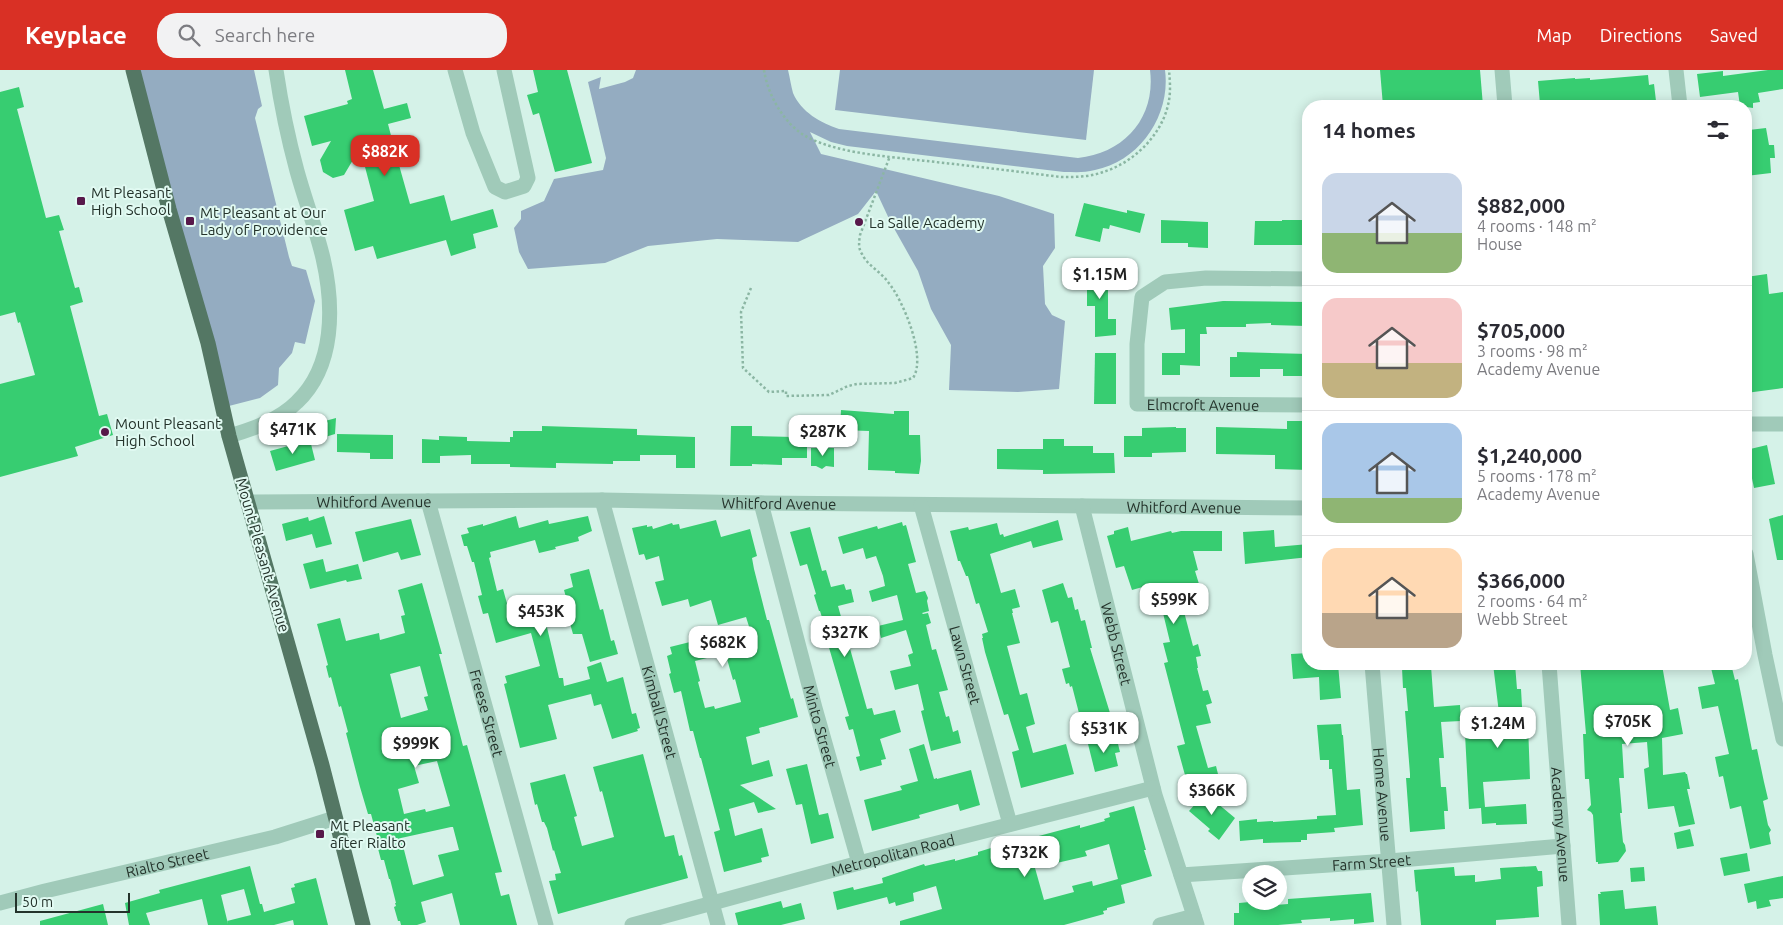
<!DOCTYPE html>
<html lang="en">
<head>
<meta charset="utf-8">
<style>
	body { margin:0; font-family:Ubuntu,sans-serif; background:#f2f2f3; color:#2b2b33; height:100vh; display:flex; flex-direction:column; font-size:19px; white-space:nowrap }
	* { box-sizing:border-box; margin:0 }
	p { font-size:16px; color:#7c7c81 }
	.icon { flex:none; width:28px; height:28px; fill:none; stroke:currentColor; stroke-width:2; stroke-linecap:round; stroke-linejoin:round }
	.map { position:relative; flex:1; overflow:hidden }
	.details { position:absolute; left:1302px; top:30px; width:450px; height:570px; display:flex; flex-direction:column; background:#fff; border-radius:20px; box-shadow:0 2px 12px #0003 }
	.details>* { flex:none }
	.buttons { position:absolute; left:1242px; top:795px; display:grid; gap:10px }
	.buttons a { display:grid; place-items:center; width:45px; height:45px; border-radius:50%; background:#fff; box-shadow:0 2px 12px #0003; font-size:25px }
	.scale { position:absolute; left:15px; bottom:12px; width:115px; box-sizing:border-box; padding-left:5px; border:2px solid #24332b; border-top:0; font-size:14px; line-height:18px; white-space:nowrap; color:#24332b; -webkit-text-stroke:4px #e1faf2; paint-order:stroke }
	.price { position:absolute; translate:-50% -42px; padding:0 11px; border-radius:10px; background:#fff; color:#222; font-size:16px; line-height:32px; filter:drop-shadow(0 1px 2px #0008) }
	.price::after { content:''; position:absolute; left:50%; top:30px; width:15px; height:11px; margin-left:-8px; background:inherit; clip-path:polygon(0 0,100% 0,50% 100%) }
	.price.active { background:#d93025; color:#fff }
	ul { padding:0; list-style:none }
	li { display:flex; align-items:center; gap:15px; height:125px; padding:0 20px }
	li+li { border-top:1px solid #e1e1e2 }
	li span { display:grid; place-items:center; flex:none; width:140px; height:100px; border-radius:15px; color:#555 }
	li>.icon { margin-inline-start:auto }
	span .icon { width:60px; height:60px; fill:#fffc; stroke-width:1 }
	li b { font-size:21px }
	h2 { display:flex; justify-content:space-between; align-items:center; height:60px; padding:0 20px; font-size:21px }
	header { display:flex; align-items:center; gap:30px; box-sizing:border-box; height:70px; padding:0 25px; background:#d93025; color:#fff }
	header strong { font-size:24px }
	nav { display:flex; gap:28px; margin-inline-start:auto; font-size:18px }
	.search { width:350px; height:45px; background:#f2f2f3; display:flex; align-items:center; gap:12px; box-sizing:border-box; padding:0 18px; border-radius:20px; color:#7c7c81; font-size:19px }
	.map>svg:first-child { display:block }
</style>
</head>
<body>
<header>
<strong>Keyplace</strong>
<div class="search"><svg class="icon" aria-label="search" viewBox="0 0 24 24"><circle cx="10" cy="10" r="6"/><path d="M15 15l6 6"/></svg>Search here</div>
<nav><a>Map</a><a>Directions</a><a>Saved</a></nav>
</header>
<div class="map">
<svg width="1783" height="855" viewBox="0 0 1783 855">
	<rect width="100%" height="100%" fill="#d5f2e8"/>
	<g fill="#94acc1">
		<path d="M134,0H254L262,36L258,39L255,48L289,187L292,196L306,200L315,231L305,274L295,272L292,283L279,298L278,315L260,328L225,337Z"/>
		<path d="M636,0H788C790,8 791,16 793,23C801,42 821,53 839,59L1078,88C1125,83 1156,47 1150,0H1165C1171,45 1140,91 1095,100C1084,103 1075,102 1064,102L847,76L831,72L810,62L821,84L999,126L1054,144L1055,178L1043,196L1045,234L1052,245L1065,251L1059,319L1018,322L949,320L951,275L931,239L918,201L891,153L876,121L858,144L798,172L717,169L648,176L605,193L528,199L519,182L514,158L521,149V141L544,131L554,109L603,100L606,88L588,12L601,7L599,19L625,12L633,8Z"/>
		<path d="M840,0H1094L1086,70L835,40Z"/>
	</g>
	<g fill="#37cd71" fill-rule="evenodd">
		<path d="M345,0H373L384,39L407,33L411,48L388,54L395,81L403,79L407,93L399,95L410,134L444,125L451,151L493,139L498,157L473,164L476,178L451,186L446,170L377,189L373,176L355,181L344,140L374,131L360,78L344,105L333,108L323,102L320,90L331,71L312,76L304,46L348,34L347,31L352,29Z"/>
		<path d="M533,0H567L592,93L555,102L539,43L533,45L527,25L538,22Z"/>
		<path d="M1380,0H1480L1483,36H1383Z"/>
		<path d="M1768,0H1783V19L1758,23L1760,32L1753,33V38L1740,36L1738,22L1700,27L1697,4L1723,1V6Z"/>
		<path d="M1648,5L1649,15L1654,14L1656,31L1646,34L1647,36H1579V30L1540,34L1538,11L1575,8V9L1590,8V10Z"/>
		<path d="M19,17L24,37L17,39L46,148L59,145L64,160L59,161L75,218L79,217L83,232L70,236L99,346L107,344L113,365L75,377L78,386L0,407V314L35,305L20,252L18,253L15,242L0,246V22Z"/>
		<path d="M1766,58L1769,75H1774L1775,88H1770L1771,103L1746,106V66L1749,65V60Z"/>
		<path d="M1084,133L1127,143V140L1145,144L1140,163L1110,155L1109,159L1103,158L1100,172L1075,166Z"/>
		<path d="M1161,150L1208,152V178L1188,177V173H1161Z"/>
		<path d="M1282,150H1305V156H1309V175H1254L1255,151H1282Z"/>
		<path d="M1083,200H1111V217H1108V249H1116V265L1095,267V236H1087V216H1083Z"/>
		<path d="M1767,204L1769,224L1783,222V318L1746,323V288H1748L1746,276V207Z"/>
		<path d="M1223,231L1307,232L1306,256L1271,255V253L1246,254V257H1206L1207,264H1200V296L1180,295V305H1162V283H1185V259L1171,260L1169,238Z"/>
		<path d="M1237,282L1309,284L1308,306H1283V299H1260V307H1230V287H1237Z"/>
		<path d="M1095,283H1116V334H1094Z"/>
		<path d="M841,340L894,344V341H909V365H920L921,391L919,404L895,403V401L868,400L869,361L840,360Z"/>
		<path d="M336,348L335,364L312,371L307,356Z"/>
		<path d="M1287,351H1309V400L1275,399V385L1216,384V357L1287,359Z"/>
		<path d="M542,356L637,359V365L695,367V398H676V385H640V391H613V394L556,393V398L510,397V394H471V385L440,386V393H422V369L439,370V366L467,367V371L510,372V367H513V361H542Z"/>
		<path d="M731,356H752V366L794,367V371H807V388H782V395L752,394V396H730Z"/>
		<path d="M1176,357V358H1186V382L1152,383V387H1124V366H1142V358Z"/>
		<path d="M337,364L393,365V389H370V383L337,382Z"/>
		<path d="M1043,369H1064V376H1093V383H1114L1115,403L1043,404V400L997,399V379H1043Z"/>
		<path d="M310,370L315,390L276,401L270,381Z"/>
		<path d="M1767,375L1775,414L1754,418L1746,380Z"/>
		<path d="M811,378H834V397L826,396L822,399L816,396H811Z"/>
		<path d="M1783,445V490H1777L1769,449Z"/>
		<path d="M324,446L332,474L316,478L312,464L286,471L282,454L308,447L309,451Z"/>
		<path d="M516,446L519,458L548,450L549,454L588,446L592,461L578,467L579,471L555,477L556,479L539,483L535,470L490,482L491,487L489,488L497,521L503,519L511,548L526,544L529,554L545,549L559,608H563L564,616L590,609L587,597L601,592L607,612L623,607L632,644L636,643L640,658L637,659L638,661L612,669L601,634L594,636L591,624L548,635L557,669L520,678L504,614L507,613L505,606L540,596L531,563L496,573L488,543L483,544L478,526L482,525L474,492H472L467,476H464L461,465L469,463L467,458L483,454V456Z"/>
		<path d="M411,449L421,485L401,490L398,482L363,492L355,462Z"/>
		<path d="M716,450L721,467L750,459L757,486L752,488L754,499L767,550H769L791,629L793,628L798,647L759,658L760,663L746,667L752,695L769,690L773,706L740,715L776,739L758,743L754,732L729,739L735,766L762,758L769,786L761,788L762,792L724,802L714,762L720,760L701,688H700L693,661H690L681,621L674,623L669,604L671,603L667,586L672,584L670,577L706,568L711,587L695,591L700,611L698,612L705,638L714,636L715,639L741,632L735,609L733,610L725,582L746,576L745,572L753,569L746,547L718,555L711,530L690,537L688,529L662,536L655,512L664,510L659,486L646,490L644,484L639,485L632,458L647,455V457L652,456L653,459L672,453L673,455L679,454L680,459Z"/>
		<path d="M1058,450L1063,470L1033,478L1031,471L990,484L1001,523L1015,519L1020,537L1012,539L1013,543H1012L1020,573L1007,576L1020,625L1027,623L1035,654L1026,657L1033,683L1066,674L1074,704L1021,718L1012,682L1019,680L1008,644L1004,645L985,582L982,568H983L982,564L988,562L979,533L976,534L968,506H966L960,491H958L950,461L968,457L969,460L997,453L1000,465L1003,464L1004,467Z"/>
		<path d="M902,452L903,456L906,455L916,492L908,494L916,523L925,521L928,528L927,531L929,541L922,543L923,544L928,543L931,553L926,555L932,580L936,579L948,620L939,622L946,647L949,646L953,662L958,660L961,673L931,681L921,641L924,640L918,614L895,620L890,601L911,596L908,585L913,583L906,560L881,568L878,556L903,550L897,525L872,532L869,521L885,516L883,506L876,486L866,489L863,478L843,484L838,467L877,456L878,459Z"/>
		<path d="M810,457L822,501L826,500L831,517L844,514L846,520L851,519L854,532L838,536L867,639L872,638L874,645L895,640L901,662L880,669L886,689L881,690L882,695L860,701L856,687L860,686L853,659L849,660L845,647L849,646L825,564L827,563L820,541H819L814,525L816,524L807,494L800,496L790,462Z"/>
		<path d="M1128,457L1131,471L1171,461L1172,463L1181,461H1222V481H1193L1198,500L1195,501L1199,514L1178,519L1193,576L1198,574L1201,586L1196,587L1198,598H1197L1203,621L1208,620L1212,633L1206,635L1211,653L1196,656L1208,698L1216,696L1219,708L1188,716L1177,676L1185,674L1164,593L1168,592L1163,573L1170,572L1163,543L1159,545L1156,537L1152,538L1146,516L1132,520L1124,496L1116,498L1107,466L1114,464V461Z"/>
		<path d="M1274,460L1275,477L1309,474V487L1245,494L1243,462Z"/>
		<path d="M323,489L326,502L358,494L362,509L347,512L346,510L310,519L303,494Z"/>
		<path d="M589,499L600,540L603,539L611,571L614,570L618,584L590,592L582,564H573L567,543L570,542L564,520L573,517L570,504Z"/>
		<path d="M422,513L442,584H439L463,676L467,675L502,802L495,803L501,826L509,824L517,855H460L452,823L421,832L426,852L417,855H401L400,851H398L394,837L396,836L395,833H396L390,809H389L384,790H381L376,771L378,770L371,744H368L360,717L346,663L348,662L341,636L339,637L331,607L329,608L326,596L328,595L317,554L340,548L346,571L379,563L380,570L405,563L401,546L405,545L398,520ZM420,596L428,626L424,627L428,640L401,648L390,604ZM437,691L450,736L426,742L425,739L404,744L398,719L419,713L414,696ZM451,757H453L459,780L438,785L444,806L413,815L401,768Z"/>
		<path d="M1063,513L1068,528L1072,527L1075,540L1078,539L1081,551L1085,550L1092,578H1090L1110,643L1081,651L1072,616L1070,617L1069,613L1066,614L1062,599L1070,597L1058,551L1051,553L1042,520Z"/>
		<path d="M1309,583V594H1338L1341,628L1320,630L1319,607L1293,609L1291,584Z"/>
		<path d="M1493,594H1515L1517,619H1521L1523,654H1528L1530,709L1483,712L1485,737L1526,734L1527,754L1496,755V753L1482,754L1481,738L1469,739L1464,645L1499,643Z"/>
		<path d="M1580,594H1622L1623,598L1662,595L1670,640L1678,638L1683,664L1662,668L1663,705L1685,702L1686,704H1687L1690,719H1687L1695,754L1679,757L1674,736L1648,739L1644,699L1649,697L1647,672L1622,674L1624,708H1619L1622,743H1620L1623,772L1625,775L1626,781L1618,792L1598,794V792H1596L1593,745L1591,742L1587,740L1591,735L1589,709H1585L1583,664H1586Z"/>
		<path d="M1710,594H1731L1735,610L1738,609L1752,680L1757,679L1764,712L1768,729L1763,731L1768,755L1771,760L1769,763L1771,774L1750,779L1741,736L1730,739L1723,706L1719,707L1715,687L1729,684L1718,636L1702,639L1698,617L1715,614Z"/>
		<path d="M1431,596L1434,637L1460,635L1461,651L1441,652L1444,688H1439L1441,717H1446L1448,741H1444L1445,759L1410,762L1406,708H1410V704L1405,641H1408L1406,618H1403L1402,598Z"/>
		<path d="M1341,654L1342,665H1343L1347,720L1360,719L1363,755L1334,758L1335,762L1307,764V770H1301V772L1263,773V769L1240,771L1239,751L1257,749V752L1273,751V752L1317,749V746L1336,745L1332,699H1329V690H1320L1317,655Z"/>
		<path d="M1116,666L1120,682L1115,683L1118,696L1095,702L1088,674Z"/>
		<path d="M924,674L934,709L937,708V709L971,700L980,735L960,741L958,734L919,745L920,748L872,761L864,730L902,720L900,716L918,711L909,679Z"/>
		<path d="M643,684L665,767L674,765L679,786L682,785L688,808L558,844L549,811L556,810L555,804L561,803L554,780L553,781L547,758L544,752H542L537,734L535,735L530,713L565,704L577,746L574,747L582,776L614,767L602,721L600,722L593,697Z"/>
		<path d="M807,694L819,745L828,743L834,768L811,774L802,734L796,735L786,699Z"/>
		<path d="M1205,723L1235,748L1219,770L1208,761L1210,759L1189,741Z"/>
		<path d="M1134,736L1146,780H1144L1152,806L1121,815L1125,833L1107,838V840L1103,841L1104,844L1064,855H900V851L942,839L936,816L913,823L914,831L896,836L895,832L889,834L887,827L837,840L833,822L853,817L854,820L883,813L882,808L924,794L925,796L955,789V791L978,785V782L1004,774L1003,771L1019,766L1020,771L1080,755V758L1105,751L1104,749L1110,747L1109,743ZM1109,774L1118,809L1093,816L1092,811L1072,816L1074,822L1044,830L1035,798L1087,786L1085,781Z"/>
		<path d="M1690,759L1694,776L1677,779L1674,763Z"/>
		<path d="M1747,783L1750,801L1724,806L1720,788Z"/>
		<path d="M250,796L260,834H262L264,842L295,833L291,818L295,817L294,814L316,808L328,855H294L293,850L274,855H208L202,829L146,843L150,855H129L125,833L160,823L159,820ZM244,819L251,845L227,851L228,854L221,825Z"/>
		<path d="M1536,796L1538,801H1542L1543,816L1537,817L1539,847L1496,850V855H1421L1418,821L1416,822L1414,800L1454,797L1455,806L1475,805V812L1501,809L1500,798Z"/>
		<path d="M1644,797L1645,811L1631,812L1630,798Z"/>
		<path d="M1783,806V828L1769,830L1771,836L1757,839L1756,831L1748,833L1744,814Z"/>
		<path d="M1623,820L1625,839L1656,836L1658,855H1600L1598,824H1601L1600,822Z"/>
		<path d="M1371,823L1374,852L1354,854V849L1330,851V848L1301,850L1302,853L1278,855H1234V843H1239V833L1261,831L1262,836L1288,834V829Z"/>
		<path d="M781,831L783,838L801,833L805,849L781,855H738L735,843Z"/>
		<path d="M103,834L108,855H40V851Z"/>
	</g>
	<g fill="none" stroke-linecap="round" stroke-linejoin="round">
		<g stroke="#8bb6a3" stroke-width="2.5" stroke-dasharray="2.5 2.5" stroke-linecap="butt">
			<path d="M764,0C768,26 785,56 809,68C840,83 883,86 917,90C965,95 1013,101 1061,107C1075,107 1090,107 1103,102C1133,93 1161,66 1168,35C1171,24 1170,11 1169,0"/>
			<path d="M751,218L741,242L743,298L769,322L786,321V326L829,325L848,316L857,314L895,313L913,308C927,287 903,230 888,212C881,202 867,195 862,184C858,178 859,172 860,165L890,86"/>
		</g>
		<g stroke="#a0cab9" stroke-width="15">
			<path d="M455,0L473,63L495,117L505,122L524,116L528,108L504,0"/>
			<path d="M1502,0L1505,36"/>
			<path d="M1676,0L1680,36"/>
			<path id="s1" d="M1309,209L1206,208L1165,212L1142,227L1137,274V334L1309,335"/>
			<path d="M1746,354H1783"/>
			<path d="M229,366C253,359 279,350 297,332C335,296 334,236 323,188C316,159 305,130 297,101C288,68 281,34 276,0"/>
			<path id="s2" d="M602,430L718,855"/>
			<path id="s3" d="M428,431L546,855"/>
			<path id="s4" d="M249,432L602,430L761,433L1309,438"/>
			<path id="s5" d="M761,433L815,638L859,793"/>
			<path id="s6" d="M921,435L1010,754"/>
			<path id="s7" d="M1082,436L1155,725L1197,855"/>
			<path d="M1746,484L1765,585L1783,669"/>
			<path id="s8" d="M1372,594L1394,855"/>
			<path id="s9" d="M1549,594L1569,855"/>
			<path id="s10" d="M1181,805L1389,791L1563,776"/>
			<path id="s11" d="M0,833L45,821L275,767L335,748"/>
			<path id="s12" d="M632,855L859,793L1153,718"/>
			<path d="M1160,855L1194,846"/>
		</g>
		<path stroke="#547764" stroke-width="15" d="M133,0L169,139L208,273L229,366L322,695L363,855"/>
	</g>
	<g fill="#57184a" stroke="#e1faf2" stroke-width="2">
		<rect x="76" y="126" width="10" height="10" rx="2.5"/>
		<rect x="185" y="146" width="10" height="10" rx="2.5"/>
		<circle cx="859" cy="152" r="5"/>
		<circle cx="105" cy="362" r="5"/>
		<rect x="315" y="759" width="10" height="10" rx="2.5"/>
	</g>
	<g text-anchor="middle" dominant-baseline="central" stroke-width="4" stroke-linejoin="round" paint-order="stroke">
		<g font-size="15" fill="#24332b" stroke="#e1faf2" text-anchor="start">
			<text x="91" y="122">Mt Pleasant<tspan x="91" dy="17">High School</tspan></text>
			<text x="200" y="142">Mt Pleasant at Our<tspan x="200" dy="17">Lady of Providence</tspan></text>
			<text x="869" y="152">La Salle Academy</text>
			<text x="115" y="353">Mount Pleasant<tspan x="115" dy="17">High School</tspan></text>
			<text x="330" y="755">Mt Pleasant<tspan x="330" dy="17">after Rialto</tspan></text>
		</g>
		<g font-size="15" fill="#24332b" stroke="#e1faf2">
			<text stroke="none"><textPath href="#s1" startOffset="345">Elmcroft Avenue</textPath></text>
			<text stroke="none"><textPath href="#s4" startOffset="125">Whitford Avenue</textPath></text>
			<text stroke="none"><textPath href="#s4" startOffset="530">Whitford Avenue</textPath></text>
			<text stroke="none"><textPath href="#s4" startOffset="935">Whitford Avenue</textPath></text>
			<text transform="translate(263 485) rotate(74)">Mount Pleasant Avenue</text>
			<text stroke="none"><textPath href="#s7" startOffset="142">Webb Street</textPath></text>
			<text stroke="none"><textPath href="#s6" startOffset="166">Lawn Street</textPath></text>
			<text stroke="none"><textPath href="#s3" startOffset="220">Freese Street</textPath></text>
			<text stroke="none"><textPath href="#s2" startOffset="220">Kimball Street</textPath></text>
			<text stroke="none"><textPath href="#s5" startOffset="231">Minto Street</textPath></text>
			<text stroke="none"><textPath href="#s8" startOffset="131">Home Avenue</textPath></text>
			<text stroke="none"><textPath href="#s9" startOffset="161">Academy Avenue</textPath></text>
			<text stroke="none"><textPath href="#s12" startOffset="270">Metropolitan Road</textPath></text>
			<text stroke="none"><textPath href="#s11" startOffset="172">Rialto Street</textPath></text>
			<text stroke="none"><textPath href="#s10" startOffset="191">Farm Street</textPath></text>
		</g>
	</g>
</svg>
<div class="buttons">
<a><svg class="icon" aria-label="layers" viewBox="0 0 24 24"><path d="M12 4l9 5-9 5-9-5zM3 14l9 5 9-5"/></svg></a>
</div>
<div class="scale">50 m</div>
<b class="price active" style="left:385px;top:107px">$882K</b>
<b class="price" style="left:1100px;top:230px">$1.15M</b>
<b class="price" style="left:293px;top:385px">$471K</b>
<b class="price" style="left:823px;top:387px">$287K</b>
<b class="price" style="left:1174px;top:555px">$599K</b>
<b class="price" style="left:541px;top:567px">$453K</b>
<b class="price" style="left:845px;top:588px">$327K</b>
<b class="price" style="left:723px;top:598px">$682K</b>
<b class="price" style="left:1628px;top:677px">$705K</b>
<b class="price" style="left:1498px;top:679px">$1.24M</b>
<b class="price" style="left:1104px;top:684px">$531K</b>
<b class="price" style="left:416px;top:699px">$999K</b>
<b class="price" style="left:1212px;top:746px">$366K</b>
<b class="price" style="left:1025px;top:808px">$732K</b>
<section class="details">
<h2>14 homes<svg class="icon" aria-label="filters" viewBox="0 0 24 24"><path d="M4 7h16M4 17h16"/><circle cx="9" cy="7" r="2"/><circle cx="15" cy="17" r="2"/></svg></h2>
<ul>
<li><span style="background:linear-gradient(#c9d6e8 60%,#8fb573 0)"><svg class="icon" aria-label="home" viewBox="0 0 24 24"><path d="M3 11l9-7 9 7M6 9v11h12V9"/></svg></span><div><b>$882,000</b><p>4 rooms · 148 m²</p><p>House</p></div></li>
<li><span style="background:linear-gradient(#f6c9c9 65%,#c2b280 0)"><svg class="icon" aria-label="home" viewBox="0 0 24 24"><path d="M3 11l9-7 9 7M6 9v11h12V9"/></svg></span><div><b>$705,000</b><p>3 rooms · 98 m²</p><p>Academy Avenue</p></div></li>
<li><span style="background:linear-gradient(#a9c7e8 75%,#8fb573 0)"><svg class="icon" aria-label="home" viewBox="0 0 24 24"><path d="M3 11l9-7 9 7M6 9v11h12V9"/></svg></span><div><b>$1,240,000</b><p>5 rooms · 178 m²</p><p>Academy Avenue</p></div></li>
<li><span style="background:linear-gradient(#ffd9b3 65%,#b9a48a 0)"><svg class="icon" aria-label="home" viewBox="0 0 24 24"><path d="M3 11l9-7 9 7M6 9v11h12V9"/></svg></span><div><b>$366,000</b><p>2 rooms · 64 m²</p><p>Webb Street</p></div></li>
</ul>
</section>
</div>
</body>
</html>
